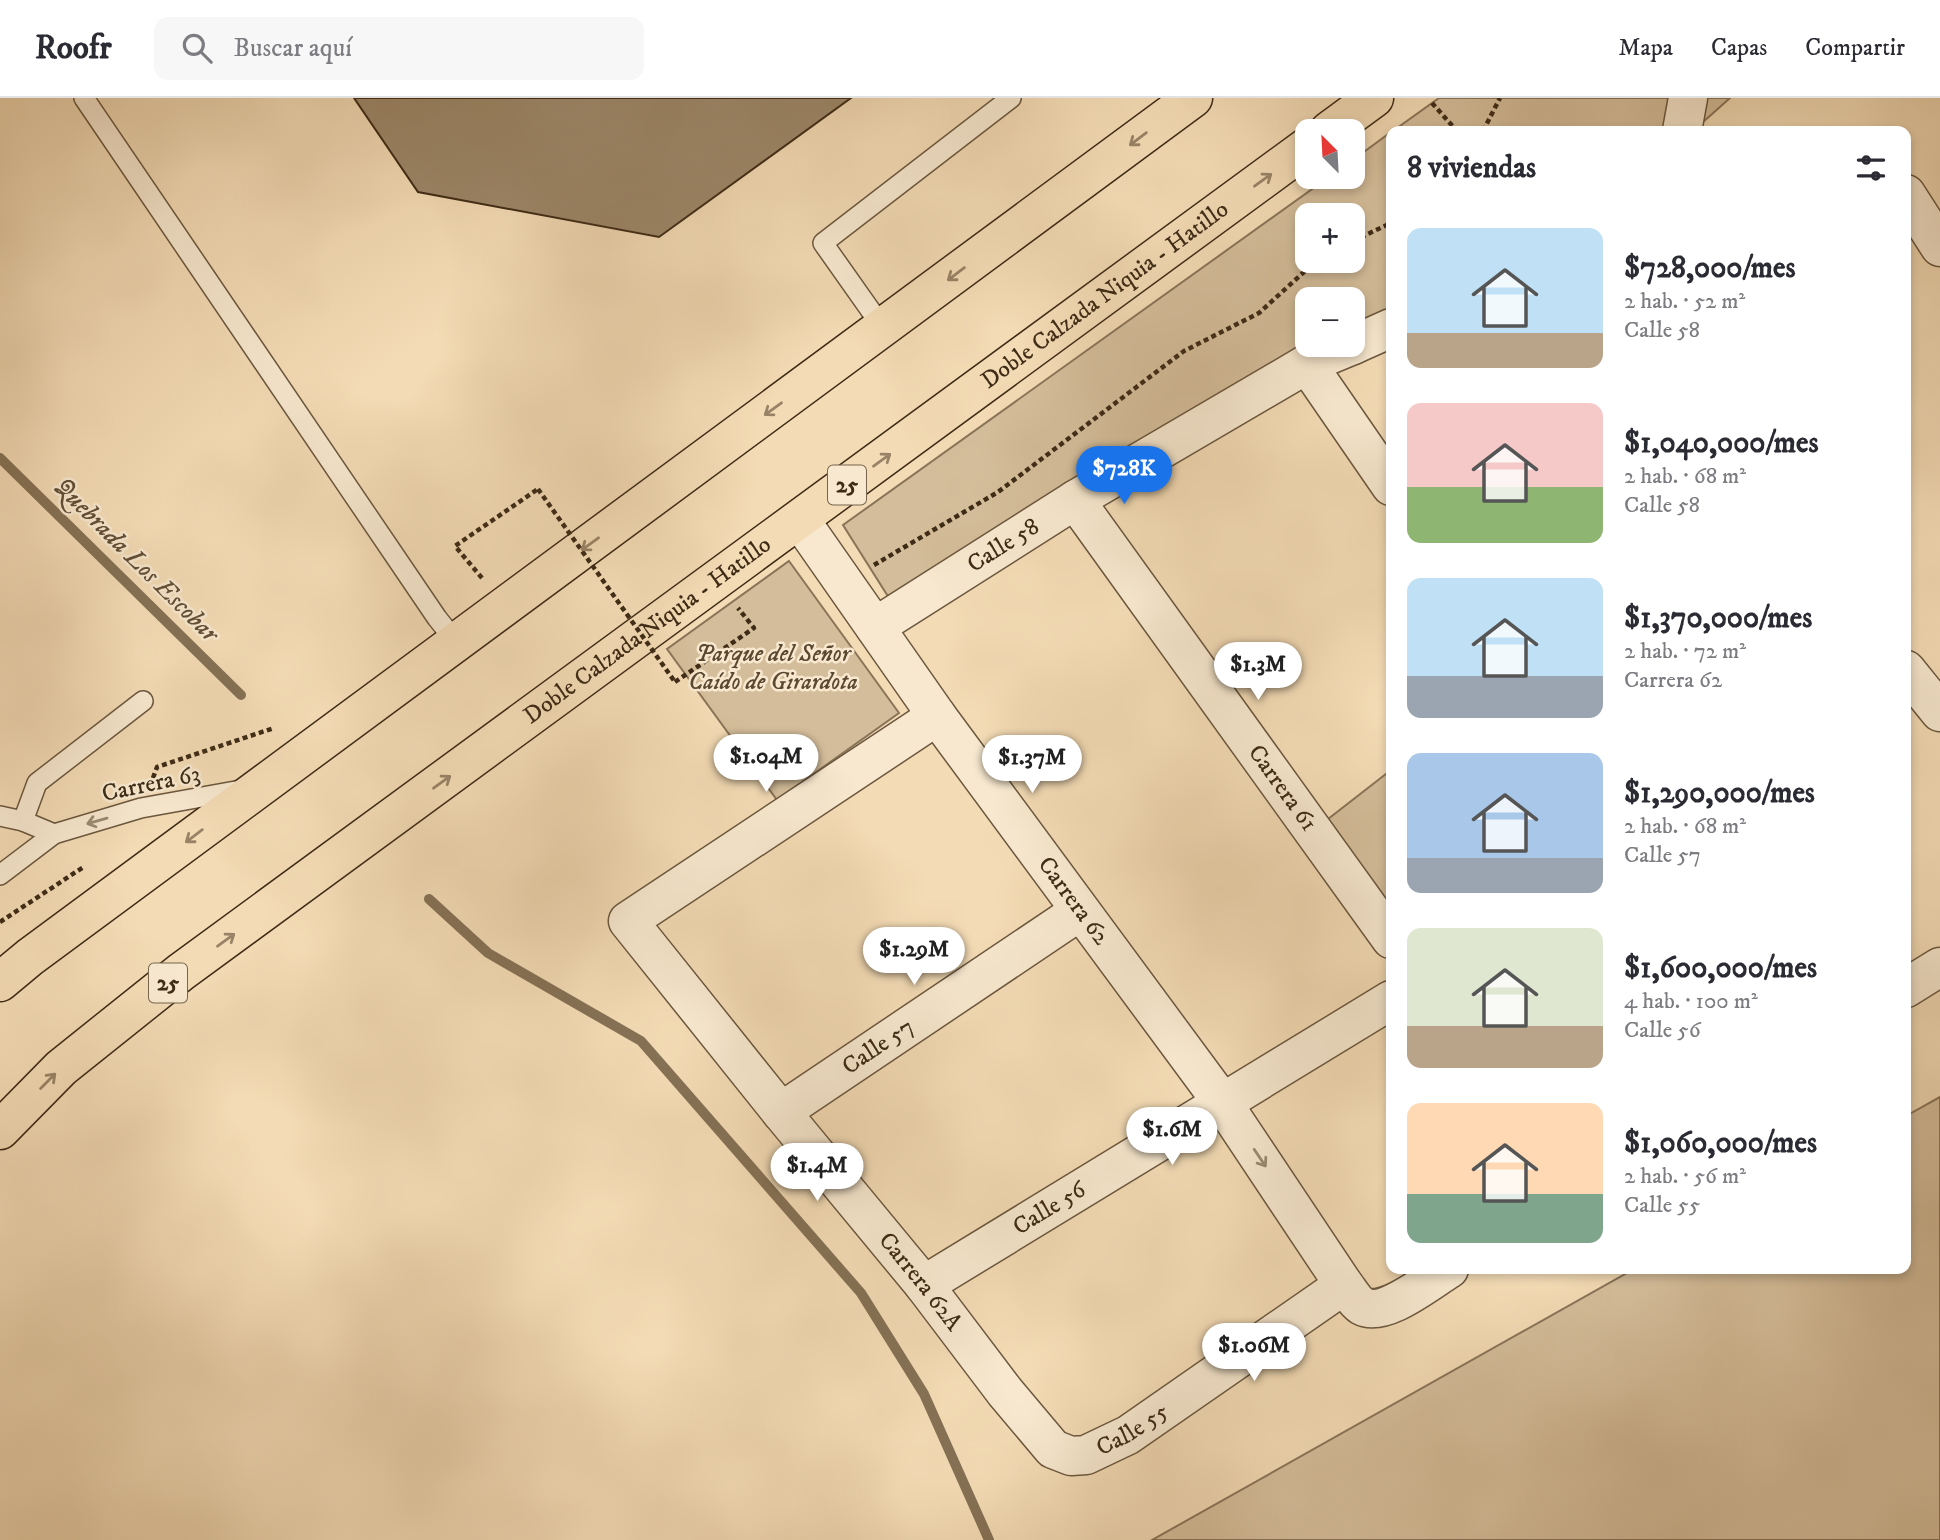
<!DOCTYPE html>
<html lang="es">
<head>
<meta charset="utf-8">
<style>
	body { margin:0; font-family:"IM FELL DW Pica",serif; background:#f7f7f7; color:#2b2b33; height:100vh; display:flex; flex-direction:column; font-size:26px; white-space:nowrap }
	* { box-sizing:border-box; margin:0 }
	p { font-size:23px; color:#7c7c81 }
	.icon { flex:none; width:38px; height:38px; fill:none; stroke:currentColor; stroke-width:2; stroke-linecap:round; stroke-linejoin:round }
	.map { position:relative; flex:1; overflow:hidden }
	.details { position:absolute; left:1386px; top:28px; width:525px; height:1148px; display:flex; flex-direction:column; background:#fff; border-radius:14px; box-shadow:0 4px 10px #0003 }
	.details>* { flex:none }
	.needle { width:46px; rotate:336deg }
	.fabs { position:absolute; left:1295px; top:21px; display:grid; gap:14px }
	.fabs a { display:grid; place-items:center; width:70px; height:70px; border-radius:14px; background:#fff; box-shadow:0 4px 10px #0003; font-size:35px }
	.price { position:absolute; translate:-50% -60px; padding:0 16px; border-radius:24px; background:#fff; color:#222; font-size:23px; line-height:46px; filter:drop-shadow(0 2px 4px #0008) }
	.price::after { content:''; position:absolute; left:50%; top:42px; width:21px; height:16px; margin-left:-10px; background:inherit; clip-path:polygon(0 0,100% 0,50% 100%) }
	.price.active { background:#1a73e8; color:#fff }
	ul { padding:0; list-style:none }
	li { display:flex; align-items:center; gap:21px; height:175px; padding:0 21px }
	li span { display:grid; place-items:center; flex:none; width:196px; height:140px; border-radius:14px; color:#555 }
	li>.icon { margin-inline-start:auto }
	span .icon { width:84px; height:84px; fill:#fffc; stroke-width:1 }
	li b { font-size:30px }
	h2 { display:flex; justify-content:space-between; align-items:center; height:84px; padding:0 21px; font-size:30px }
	header { display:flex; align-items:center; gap:42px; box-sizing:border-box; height:98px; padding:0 35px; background:#fff; border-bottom:2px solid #e1e1e2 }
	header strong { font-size:33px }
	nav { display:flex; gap:38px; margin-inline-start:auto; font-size:24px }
	.search { width:490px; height:63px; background:#f7f7f7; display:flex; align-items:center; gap:18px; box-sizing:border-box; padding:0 24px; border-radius:14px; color:#7c7c81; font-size:26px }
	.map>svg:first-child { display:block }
</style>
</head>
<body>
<header>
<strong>Roofr</strong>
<div class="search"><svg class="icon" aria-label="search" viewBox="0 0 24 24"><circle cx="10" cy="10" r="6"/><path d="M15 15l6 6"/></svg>Buscar aquí</div>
<nav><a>Mapa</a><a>Capas</a><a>Compartir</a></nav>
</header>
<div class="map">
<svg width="1940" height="1442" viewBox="0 0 1940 1442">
	<rect width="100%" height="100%" fill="#f3dbb5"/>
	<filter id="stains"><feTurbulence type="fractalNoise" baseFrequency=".00286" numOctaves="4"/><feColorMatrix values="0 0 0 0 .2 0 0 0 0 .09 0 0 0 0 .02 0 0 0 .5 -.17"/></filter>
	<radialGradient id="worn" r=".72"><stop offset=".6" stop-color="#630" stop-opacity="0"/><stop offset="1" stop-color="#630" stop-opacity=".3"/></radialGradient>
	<g fill="#d4bd9a" stroke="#897458" stroke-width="2" fill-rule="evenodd">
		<path d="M1439,0H1730L1693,33H1393Z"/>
		<path d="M1391,34V215L1353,232V201H1307V247L896,511L843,427L1329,79H1353V62ZM1307,117H1353V163H1307Z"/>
		<path d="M789,463L899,615L777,702L667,551Z"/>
		<path d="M1391,672V841L1314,732Z"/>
		<path d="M1940,999V1442H1152L1634,1171H1906V1018Z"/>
	</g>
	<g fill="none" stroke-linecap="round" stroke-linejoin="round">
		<g stroke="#857155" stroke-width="10">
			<path d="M0,360L241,597"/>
			<path d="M429,801L488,855L641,943L861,1195L924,1296L989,1442"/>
		</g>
	</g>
	<path fill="#9c8769" stroke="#3e2b16" stroke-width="2" d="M354,0H851L659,139L418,94Z"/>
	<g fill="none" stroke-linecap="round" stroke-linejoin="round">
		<g stroke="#6b573e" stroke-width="22">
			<g id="lane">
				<path d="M84,0L437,520L457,545"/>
				<path d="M883,230L823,145L1011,0"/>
				<path d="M0,718L23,723L54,736"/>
				<path d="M23,723L37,685L143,603"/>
				<path d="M0,777L54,736L141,710L241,692"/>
			</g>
		</g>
		<g stroke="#6b573e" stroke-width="41">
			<g id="street">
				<path d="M1682,33L1688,0"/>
				<path d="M1906,96L1940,149"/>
				<path d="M1353,247L1391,230"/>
				<path d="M1307,266L1391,388"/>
				<path id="s1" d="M1075,402L1391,841"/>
				<path id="s2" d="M800,422L937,618L1222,1004L1344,1187"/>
				<path id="s3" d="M875,529L1075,402L1307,266L1353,247"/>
				<path d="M1906,572L1940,614"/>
				<path id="s4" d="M937,618L628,823L781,1014L924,1187L1005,1294L1053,1351L1071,1358L1086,1357L1128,1337L1344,1187C1349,1193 1355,1204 1362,1208C1384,1220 1429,1183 1449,1171"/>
				<path d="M1906,890L1940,869"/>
				<path id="s5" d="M781,1014L1080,813"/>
				<path id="s6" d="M924,1187L1391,902"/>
			</g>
		</g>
		<g stroke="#3e2b16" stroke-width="41">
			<g id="highway">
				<path d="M1329,33L1374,0"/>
				<path d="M0,884L30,859L1193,0"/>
				<path id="s7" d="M0,1032L61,970L181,874L1307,49"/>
			</g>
		</g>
		<g stroke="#3e2b16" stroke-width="4.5" stroke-dasharray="5 3.5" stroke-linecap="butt">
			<path d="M1432,5L1457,33"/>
			<path d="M1483,33L1500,0"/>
			<path d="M1353,143L1391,125"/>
			<path d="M874,467L998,394L1184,253L1259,215L1316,163"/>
			<path d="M482,480L455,448L538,391"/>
			<path d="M675,584L754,530L738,510"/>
			<path d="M153,680L157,669L274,630"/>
			<path d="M0,824L85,768"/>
		</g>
		<use href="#lane" stroke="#f7e8cf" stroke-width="19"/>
		<use href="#street" stroke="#f7e8cf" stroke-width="38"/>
		<use href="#highway" stroke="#f3dbb5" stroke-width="38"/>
		<path stroke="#3e2b16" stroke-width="4.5" stroke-dasharray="5 3.5" stroke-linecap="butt" d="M538,391L675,584"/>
	</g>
	<defs><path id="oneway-shaft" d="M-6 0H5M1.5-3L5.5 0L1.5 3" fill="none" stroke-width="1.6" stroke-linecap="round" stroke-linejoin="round" transform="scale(1.75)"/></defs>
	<g stroke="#988366">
		<use href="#oneway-shaft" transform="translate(1138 41) rotate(143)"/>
		<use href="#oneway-shaft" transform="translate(1263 82) rotate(-36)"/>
		<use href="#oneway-shaft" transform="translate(956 176) rotate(143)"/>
		<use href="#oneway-shaft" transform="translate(773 311) rotate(144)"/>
		<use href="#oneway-shaft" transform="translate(882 362) rotate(-36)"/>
		<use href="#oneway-shaft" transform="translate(590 446) rotate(144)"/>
		<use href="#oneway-shaft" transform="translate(442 684) rotate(-36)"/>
		<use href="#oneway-shaft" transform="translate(194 738) rotate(143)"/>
		<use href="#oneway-shaft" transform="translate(226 842) rotate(-36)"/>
		<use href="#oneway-shaft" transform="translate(48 983) rotate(-45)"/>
	</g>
	<g stroke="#9a8a72">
		<use href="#oneway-shaft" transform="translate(97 723) rotate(164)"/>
		<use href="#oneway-shaft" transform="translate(1260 1060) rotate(56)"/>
	</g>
	<g text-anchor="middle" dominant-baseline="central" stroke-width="5" stroke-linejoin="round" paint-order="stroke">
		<g fill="#f7e8cf" stroke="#76644e" stroke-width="2">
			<rect x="828" y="367.5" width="38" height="39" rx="5"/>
			<rect x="149" y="865.5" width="38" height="39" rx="5"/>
		</g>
		<g font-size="23" font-weight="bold" fill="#3e2b16">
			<text x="847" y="387">25</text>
			<text x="168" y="885">25</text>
		</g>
		<g font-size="24" fill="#3e2b16" stroke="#f7e8cf">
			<text stroke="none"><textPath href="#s7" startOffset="1386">Doble Calzada Niquia - Hatillo</textPath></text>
			<text stroke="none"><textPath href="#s3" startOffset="152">Calle 58</textPath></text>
			<text stroke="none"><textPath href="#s7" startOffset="819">Doble Calzada Niquia - Hatillo</textPath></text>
			<text transform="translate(151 686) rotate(-12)">Carrera 63</text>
			<text stroke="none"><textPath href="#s1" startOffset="355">Carrera 61</textPath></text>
			<text stroke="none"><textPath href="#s2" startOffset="469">Carrera 62</textPath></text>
			<text stroke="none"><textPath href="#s5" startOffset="117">Calle 57</textPath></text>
			<text stroke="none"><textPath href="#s6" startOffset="147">Calle 56</textPath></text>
			<text stroke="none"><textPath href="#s4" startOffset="835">Carrera 62A</textPath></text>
			<text stroke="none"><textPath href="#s4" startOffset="1136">Calle 55</textPath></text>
		</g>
		<g font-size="24" font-style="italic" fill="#5c4830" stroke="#f7e8cf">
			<text x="773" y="556">Parque del Señor<tspan x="773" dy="28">Caído de Girardota</tspan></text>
		</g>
		<g font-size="26" font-style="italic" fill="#624e36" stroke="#f7e8cf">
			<text transform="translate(136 462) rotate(45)">Quebrada Los Escobar</text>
		</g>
	</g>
	<rect width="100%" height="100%" filter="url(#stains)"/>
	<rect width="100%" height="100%" fill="url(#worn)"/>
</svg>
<div class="fabs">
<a><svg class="needle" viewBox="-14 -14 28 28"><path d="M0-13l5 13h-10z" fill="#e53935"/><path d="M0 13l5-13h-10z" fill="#7c7c81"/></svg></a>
<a>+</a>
<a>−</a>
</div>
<b class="price active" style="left:1124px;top:408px">$728K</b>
<b class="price" style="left:1258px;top:604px">$1.3M</b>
<b class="price" style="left:766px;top:696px">$1.04M</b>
<b class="price" style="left:1032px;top:697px">$1.37M</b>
<b class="price" style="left:914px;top:889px">$1.29M</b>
<b class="price" style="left:1172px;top:1069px">$1.6M</b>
<b class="price" style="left:817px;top:1105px">$1.4M</b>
<b class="price" style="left:1254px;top:1285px">$1.06M</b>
<section class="details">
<h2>8 viviendas<svg class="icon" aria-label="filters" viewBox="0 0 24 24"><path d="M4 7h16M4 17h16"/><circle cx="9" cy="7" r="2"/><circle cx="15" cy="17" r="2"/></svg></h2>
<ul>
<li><span style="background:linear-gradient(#bfe0f5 75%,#b9a48a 0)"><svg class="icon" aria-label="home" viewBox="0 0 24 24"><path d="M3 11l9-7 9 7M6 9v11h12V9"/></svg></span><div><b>$728,000/mes</b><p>2 hab. · 52 m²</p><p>Calle 58</p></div></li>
<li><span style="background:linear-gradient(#f6c9c9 60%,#8fb573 0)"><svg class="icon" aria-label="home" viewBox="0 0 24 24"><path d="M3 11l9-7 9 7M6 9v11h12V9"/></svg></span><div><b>$1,040,000/mes</b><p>2 hab. · 68 m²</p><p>Calle 58</p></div></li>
<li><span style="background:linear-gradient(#bfe0f5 70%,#9aa5b1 0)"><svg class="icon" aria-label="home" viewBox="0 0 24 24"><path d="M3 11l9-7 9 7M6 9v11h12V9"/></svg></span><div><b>$1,370,000/mes</b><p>2 hab. · 72 m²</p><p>Carrera 62</p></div></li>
<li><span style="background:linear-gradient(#a9c7e8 75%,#9aa5b1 0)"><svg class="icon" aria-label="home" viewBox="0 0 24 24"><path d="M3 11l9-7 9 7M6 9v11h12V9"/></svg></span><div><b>$1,290,000/mes</b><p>2 hab. · 68 m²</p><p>Calle 57</p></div></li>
<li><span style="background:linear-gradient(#dfe7d0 70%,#b9a48a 0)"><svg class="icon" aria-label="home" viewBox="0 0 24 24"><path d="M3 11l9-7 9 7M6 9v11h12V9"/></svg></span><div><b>$1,600,000/mes</b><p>4 hab. · 100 m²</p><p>Calle 56</p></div></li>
<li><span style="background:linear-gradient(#ffd9b3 65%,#7fa58c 0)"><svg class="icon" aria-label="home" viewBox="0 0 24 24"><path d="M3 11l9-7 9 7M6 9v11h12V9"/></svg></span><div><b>$1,060,000/mes</b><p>2 hab. · 56 m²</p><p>Calle 55</p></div></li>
</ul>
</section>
</div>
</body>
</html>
